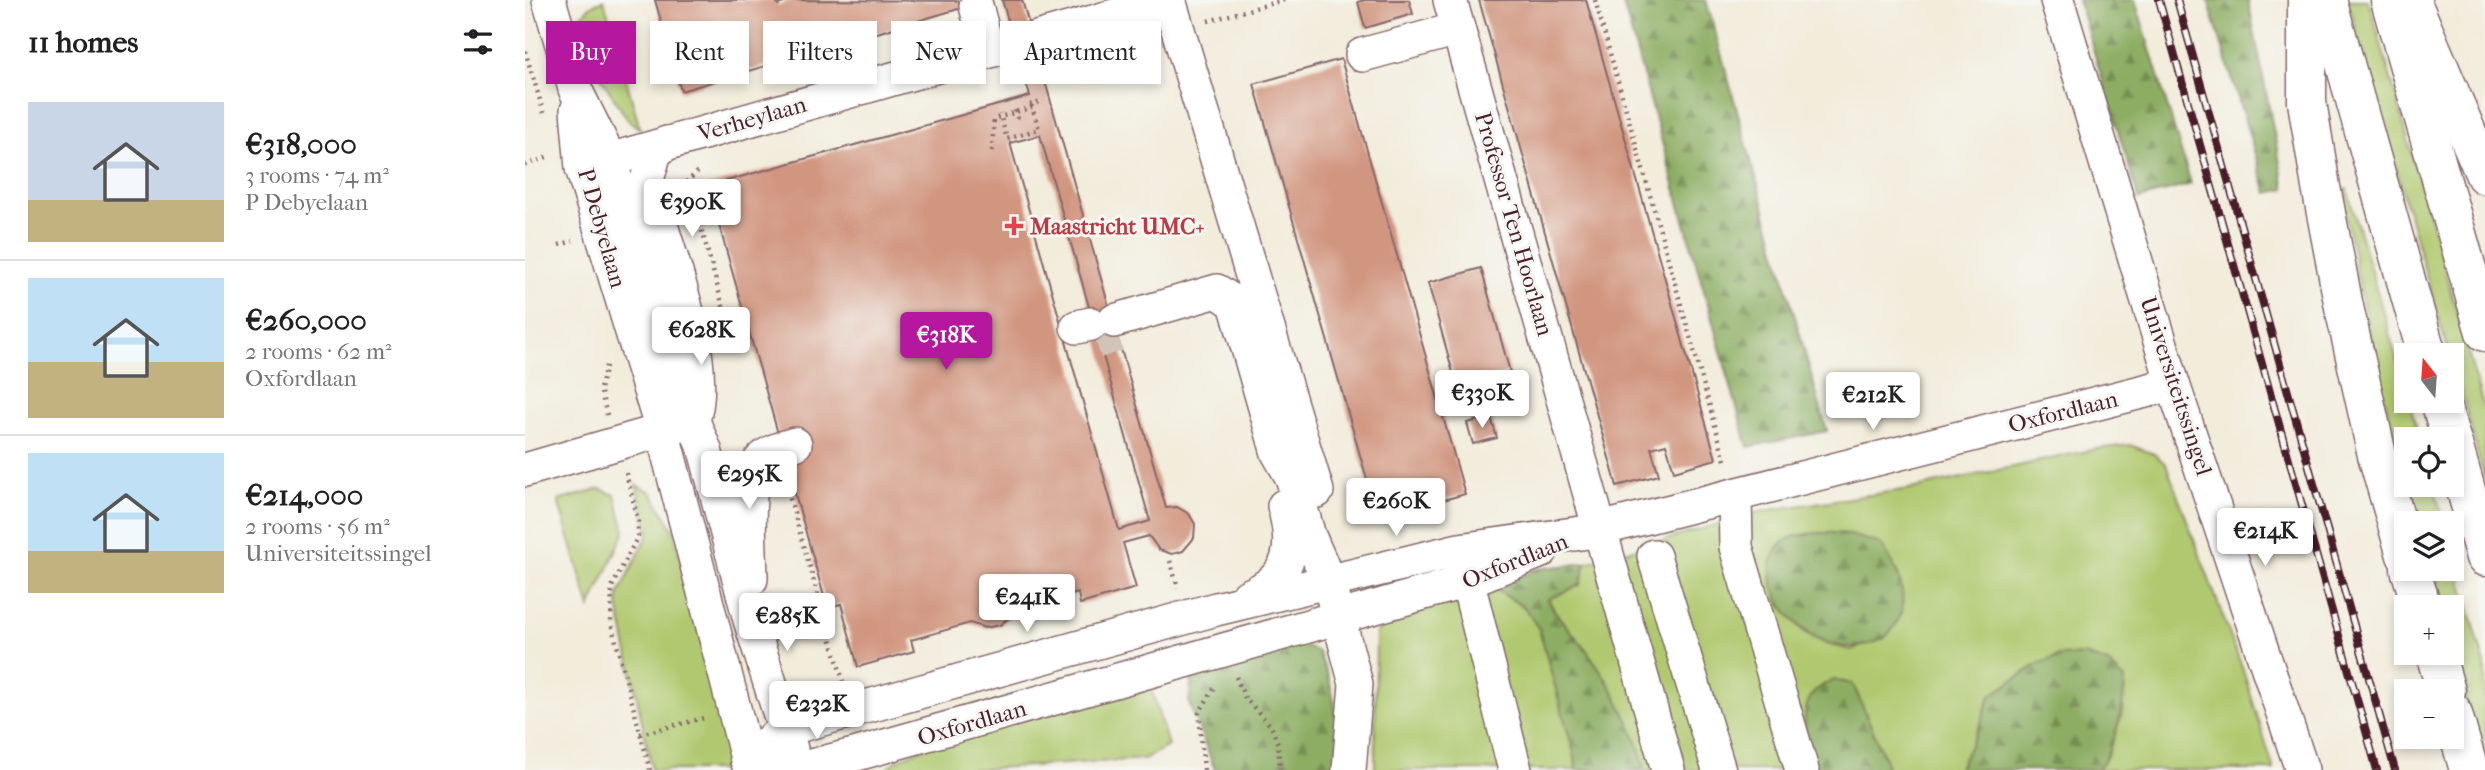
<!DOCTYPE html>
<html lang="en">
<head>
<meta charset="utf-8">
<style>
	body { margin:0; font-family:"IM FELL French Canon",serif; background:#f6f6f6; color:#202124; height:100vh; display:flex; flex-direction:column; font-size:26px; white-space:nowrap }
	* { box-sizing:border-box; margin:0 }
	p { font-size:23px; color:#757577 }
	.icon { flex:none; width:38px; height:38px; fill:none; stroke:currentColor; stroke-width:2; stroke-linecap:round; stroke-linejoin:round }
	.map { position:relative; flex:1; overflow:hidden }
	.details { display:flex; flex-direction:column; background:#fff; width:525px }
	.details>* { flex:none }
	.hud { position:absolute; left:21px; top:21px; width:665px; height:63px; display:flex; gap:14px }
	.needle { width:46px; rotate:343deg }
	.buttons { position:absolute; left:1869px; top:343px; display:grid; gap:14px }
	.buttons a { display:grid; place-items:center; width:70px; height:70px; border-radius:0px; background:#fff; box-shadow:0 4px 10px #0003; font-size:35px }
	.price { position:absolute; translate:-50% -60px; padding:0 16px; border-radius:7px; background:#fff; color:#222; font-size:23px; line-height:46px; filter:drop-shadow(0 2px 4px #0008) }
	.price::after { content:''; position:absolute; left:50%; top:42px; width:21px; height:16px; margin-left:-10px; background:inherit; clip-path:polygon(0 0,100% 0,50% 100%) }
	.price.on { background:#b5179e; color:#fff }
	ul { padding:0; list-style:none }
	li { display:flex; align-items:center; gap:21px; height:175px; padding:0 28px }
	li+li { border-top:2px solid #e0e0e0 }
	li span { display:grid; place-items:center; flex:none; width:196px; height:140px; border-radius:0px; color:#555 }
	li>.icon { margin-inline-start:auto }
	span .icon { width:84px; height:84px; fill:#fffc; stroke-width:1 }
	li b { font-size:30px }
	h2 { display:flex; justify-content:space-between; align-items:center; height:84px; padding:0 28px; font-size:30px }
	.tag { padding:0 24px; border-radius:0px; background:#fff; box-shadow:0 4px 10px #0003; font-size:24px; line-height:63px }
	.tag.on { background:#b5179e; color:#fff }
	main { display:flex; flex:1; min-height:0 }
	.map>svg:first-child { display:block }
</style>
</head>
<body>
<main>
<section class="details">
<h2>11 homes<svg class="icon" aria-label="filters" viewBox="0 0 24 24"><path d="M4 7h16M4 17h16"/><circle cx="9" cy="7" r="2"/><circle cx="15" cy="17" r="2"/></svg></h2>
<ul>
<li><span style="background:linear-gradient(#c9d6e8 70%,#c2b280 0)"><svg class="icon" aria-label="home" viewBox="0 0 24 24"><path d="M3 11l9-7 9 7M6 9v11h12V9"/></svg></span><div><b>€318,000</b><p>3 rooms · 74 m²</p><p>P Debyelaan</p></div></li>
<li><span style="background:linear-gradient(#bfe0f5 60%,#c2b280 0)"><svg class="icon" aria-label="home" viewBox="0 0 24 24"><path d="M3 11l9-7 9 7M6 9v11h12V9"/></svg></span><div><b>€260,000</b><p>2 rooms · 62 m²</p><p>Oxfordlaan</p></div></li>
<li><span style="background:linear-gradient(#bfe0f5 70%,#c2b280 0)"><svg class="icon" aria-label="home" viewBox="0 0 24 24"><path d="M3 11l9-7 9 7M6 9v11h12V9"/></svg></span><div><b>€214,000</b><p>2 rooms · 56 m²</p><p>Universiteitssingel</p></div></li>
</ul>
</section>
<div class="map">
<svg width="1960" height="770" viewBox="0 0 1960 770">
	<defs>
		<pattern id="forest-firs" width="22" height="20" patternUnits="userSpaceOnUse" patternTransform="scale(1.75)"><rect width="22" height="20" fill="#8cad62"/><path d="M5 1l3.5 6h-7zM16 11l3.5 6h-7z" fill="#748c51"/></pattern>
	</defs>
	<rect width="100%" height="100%" fill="#f6f6f2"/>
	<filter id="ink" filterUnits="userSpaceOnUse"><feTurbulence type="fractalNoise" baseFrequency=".0143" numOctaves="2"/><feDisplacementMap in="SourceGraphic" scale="14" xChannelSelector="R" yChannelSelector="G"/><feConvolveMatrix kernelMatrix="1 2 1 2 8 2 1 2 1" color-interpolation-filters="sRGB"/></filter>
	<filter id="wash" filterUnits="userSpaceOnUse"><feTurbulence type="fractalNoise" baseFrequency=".00686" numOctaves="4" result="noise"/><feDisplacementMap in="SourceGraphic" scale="28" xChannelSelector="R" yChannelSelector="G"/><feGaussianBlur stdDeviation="1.57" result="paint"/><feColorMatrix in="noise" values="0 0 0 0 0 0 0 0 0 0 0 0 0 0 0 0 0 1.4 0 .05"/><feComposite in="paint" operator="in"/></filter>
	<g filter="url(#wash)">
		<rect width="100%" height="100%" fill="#f2ecdb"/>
		<g fill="#b0c96f" stroke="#7d744d" stroke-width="2" fill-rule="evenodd">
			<path d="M79,0L115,129L103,120L54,43C49,22 59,6 79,0Z"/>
			<path d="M1823,0H1843L1849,19L1960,413V482L1927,355H1924Z"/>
			<path d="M1822,189L1881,391V401H1884L1895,439H1881V485H1908L1920,523H1891L1842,326L1816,190Z"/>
			<path d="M1605,445L1629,454L1641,464L1719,673L1749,770H1573L1582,756L1599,708L1535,656L1513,664L1465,696L1456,723L1433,770H1362L1360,759L1328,684L1280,714L1288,770H1120C1111,729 1087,685 1062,651C1049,633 1032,619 1023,599L1055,585L1061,563L1238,511L1391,488L1571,449ZM1306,533L1372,570L1374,578L1360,638L1326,650L1301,644L1289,638L1278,631L1254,603L1247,567L1280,535Z"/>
			<path d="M111,485L126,492L148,529L210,770H127L93,605L94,594L124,533Z"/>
			<path d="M75,489L90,495L100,531L65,608L33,501Z"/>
			<path d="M1927,548L1960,665V769L1926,653L1927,607H1913L1902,569H1927Z"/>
			<path d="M970,589L999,607L1014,629L1050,757L1051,770H850L851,632L866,616Z"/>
			<path d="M624,681L643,746L619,759L441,770H361L371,761L409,743Z"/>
		</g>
		<g fill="url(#forest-firs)" stroke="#6b6646" stroke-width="2">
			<path d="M1097,0H1181L1302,431L1223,447Z"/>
			<path d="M1553,0H1610L1666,184L1614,199Z"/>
			<path d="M1683,0H1723L1760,189L1742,193Z"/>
			<path d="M1319,533L1356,544C1372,569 1388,599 1369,627C1363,637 1355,641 1344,644C1276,665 1212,564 1266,538C1281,531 1303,533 1319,533Z"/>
			<path d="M1061,563L1055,585L1023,599C1032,620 1049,633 1062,651C1087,685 1111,729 1120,770H1051L1050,757L1014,629L999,607L970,589L1011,569Z"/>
			<path d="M777,644L793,652C811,689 815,730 815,770H690L664,703L667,675Z"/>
			<path d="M1560,655L1583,663L1600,680C1599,710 1590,744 1573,770H1433L1456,723L1465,696L1513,664L1535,656Z"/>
			<path d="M1310,680L1328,684L1360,759L1362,770H1288C1281,734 1266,694 1310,680Z"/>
		</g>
		<g id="blocks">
			<g fill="#d19680" fill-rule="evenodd">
				<path d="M130,0H251L253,5L267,0L460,1L156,91Z"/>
				<path d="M477,0H497L641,508L652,507L664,514L670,524L669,538L658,551L647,554L634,550L624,536L598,543L611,588L555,604L553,593L493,610L475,625L460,628L445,623L386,640L389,651L333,667L316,604L302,607L183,186L505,96ZM515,135L625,521L594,530L485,143Z"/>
				<path d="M839,0H884L888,14L840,28L833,2Z"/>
				<path d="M954,0H1061L1191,459L1149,471L1141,444L1126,448L1134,475L1092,486Z"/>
				<path d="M816,59L940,494L853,518L729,84Z"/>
				<path d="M956,268L985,372L932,387L903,283Z"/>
				<path d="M966,417L972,438L948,444L942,423Z"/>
			</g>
		</g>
	</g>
	<g filter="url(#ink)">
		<use href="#blocks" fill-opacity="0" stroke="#856769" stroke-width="2"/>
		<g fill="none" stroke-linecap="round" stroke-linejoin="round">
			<path stroke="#d0c3b8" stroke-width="33" stroke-dasharray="33 17" stroke-linecap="butt" d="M571,342L593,335"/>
			<g stroke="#856769" stroke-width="36">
				<g id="minor">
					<path d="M24,0L50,89L85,160L136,331L154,387L180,450L225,620L266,749"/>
					<path d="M644,0L792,491"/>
					<path d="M925,0L1143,770"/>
					<path d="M1532,0L1648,384L1777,770"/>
					<path d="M451,6L463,51"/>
					<path d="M508,39L645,0"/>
					<path d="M837,55L933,29"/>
					<path d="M52,110L57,168L137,430L225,770"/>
					<path d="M142,143L130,152L122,180C140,245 184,348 170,413"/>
					<path d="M63,166L490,44"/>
					<path d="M589,321L692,291L710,303L753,453L767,477L784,536L804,582L831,684L824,770"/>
					<path d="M552,327L566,324"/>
					<path d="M0,470L159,424"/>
					<path d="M1210,495L1211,547L1277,770"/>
					<path d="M1129,556L1194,770"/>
					<path d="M937,559L990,770"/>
					<path d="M226,579C226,553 218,480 235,461C244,451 257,448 270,444"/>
					<path d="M723,596C767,577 771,549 759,506"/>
					<path d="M222,760L258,730L691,609L934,550L1063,532L1648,384"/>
					<path d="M222,760L274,769L325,756L942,581L1016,551"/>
				</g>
			</g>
			<g stroke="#856769" stroke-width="41">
				<g id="highway">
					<path d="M1782,0V102L1796,187L1819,307L1852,455L1881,555"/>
					<path d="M1802,0L1902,355"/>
					<path d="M1865,0L1960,332"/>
					<path d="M1887,3L1960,175"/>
					<path d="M1915,401L1926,439"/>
					<path d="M1927,441L1960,557"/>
					<path d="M1885,569L1897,607"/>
					<path d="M1910,653L1921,691"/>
					<path d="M1927,711L1944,770"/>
				</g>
			</g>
			<g stroke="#856769" stroke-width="4.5" stroke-dasharray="2 5" stroke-linecap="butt">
				<path d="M1070,0L1201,464"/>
				<path d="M683,21L759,0"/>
				<path d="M0,51L19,113"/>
				<path d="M505,105L516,102"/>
				<path d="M490,110L494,123"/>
				<path d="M467,151L469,119L507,107L514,129L482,139L475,114"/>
				<path d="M0,165L25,156"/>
				<path d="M163,181L175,224L193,219"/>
				<path d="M154,184L163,181L175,169"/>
				<path d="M175,224L201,317"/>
				<path d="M34,245L48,241"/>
				<path d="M82,415L75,389L82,362"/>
				<path d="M101,473L113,520V536L87,587L86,623L125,770"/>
				<path d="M261,485L318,681"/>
				<path d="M645,561L653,588"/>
				<path d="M711,677L720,698L746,726L753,744L755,770"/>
				<path d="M115,734L179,718"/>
				<path d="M679,770L674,713L691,685"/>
			</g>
			<use href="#minor" stroke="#fff" stroke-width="33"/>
			<use href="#highway" stroke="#fff" stroke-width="38"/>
			<g stroke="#4a1f2b" stroke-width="8">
				<g id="rail">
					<path d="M1634,0L1852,770"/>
					<path d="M1652,0L1870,770"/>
				</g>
			</g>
			<use href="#rail" stroke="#f6f6f2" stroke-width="5" stroke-dasharray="16" stroke-linecap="butt"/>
		</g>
	</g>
	<path fill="#e0444e" stroke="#f6f6f2" stroke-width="2.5" d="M485.5 215.5h7v7h7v7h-7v7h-7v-7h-7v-7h7z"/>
	<g text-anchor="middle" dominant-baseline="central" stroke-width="6" stroke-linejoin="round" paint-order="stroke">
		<g font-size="23" fill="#4a1f2b" stroke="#f6f6f2">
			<text transform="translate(227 119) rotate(-16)">Verheylaan</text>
			<text transform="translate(989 224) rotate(74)">Professor Ten Hoorlaan</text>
			<text transform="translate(77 228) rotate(74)">P Debyelaan</text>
			<text transform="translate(1651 386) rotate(72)">Universiteitssingel</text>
			<text transform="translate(1538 412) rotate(-14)">Oxfordlaan</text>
			<text transform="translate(990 561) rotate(-22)">Oxfordlaan</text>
			<text transform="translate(447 723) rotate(-16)">Oxfordlaan</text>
		</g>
		<g font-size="23" font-weight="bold" fill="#be3a42" stroke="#f6f6f2" text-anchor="start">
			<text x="505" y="226">Maastricht UMC+</text>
		</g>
	</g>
</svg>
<div class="buttons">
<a><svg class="needle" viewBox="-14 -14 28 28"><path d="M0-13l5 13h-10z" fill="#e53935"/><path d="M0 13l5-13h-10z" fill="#757577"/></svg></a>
<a><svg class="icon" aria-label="locate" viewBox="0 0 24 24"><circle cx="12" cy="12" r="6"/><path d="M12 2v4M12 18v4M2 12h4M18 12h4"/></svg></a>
<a><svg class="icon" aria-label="layers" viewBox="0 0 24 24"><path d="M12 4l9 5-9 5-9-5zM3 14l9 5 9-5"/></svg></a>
<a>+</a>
<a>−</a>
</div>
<b class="price" style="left:167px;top:239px">€390K</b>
<b class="price" style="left:176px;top:367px">€628K</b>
<b class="price on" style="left:421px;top:372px">€318K</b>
<b class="price" style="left:957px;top:430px">€330K</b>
<b class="price" style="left:1348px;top:432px">€212K</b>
<b class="price" style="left:224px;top:511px">€295K</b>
<b class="price" style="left:871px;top:538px">€260K</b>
<b class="price" style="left:1740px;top:568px">€214K</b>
<b class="price" style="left:502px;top:634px">€241K</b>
<b class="price" style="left:262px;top:653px">€285K</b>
<b class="price" style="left:292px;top:741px">€232K</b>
<div class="hud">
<a class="tag on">Buy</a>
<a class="tag">Rent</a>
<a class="tag">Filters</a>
<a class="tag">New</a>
<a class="tag">Apartment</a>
</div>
</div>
</main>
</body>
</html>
